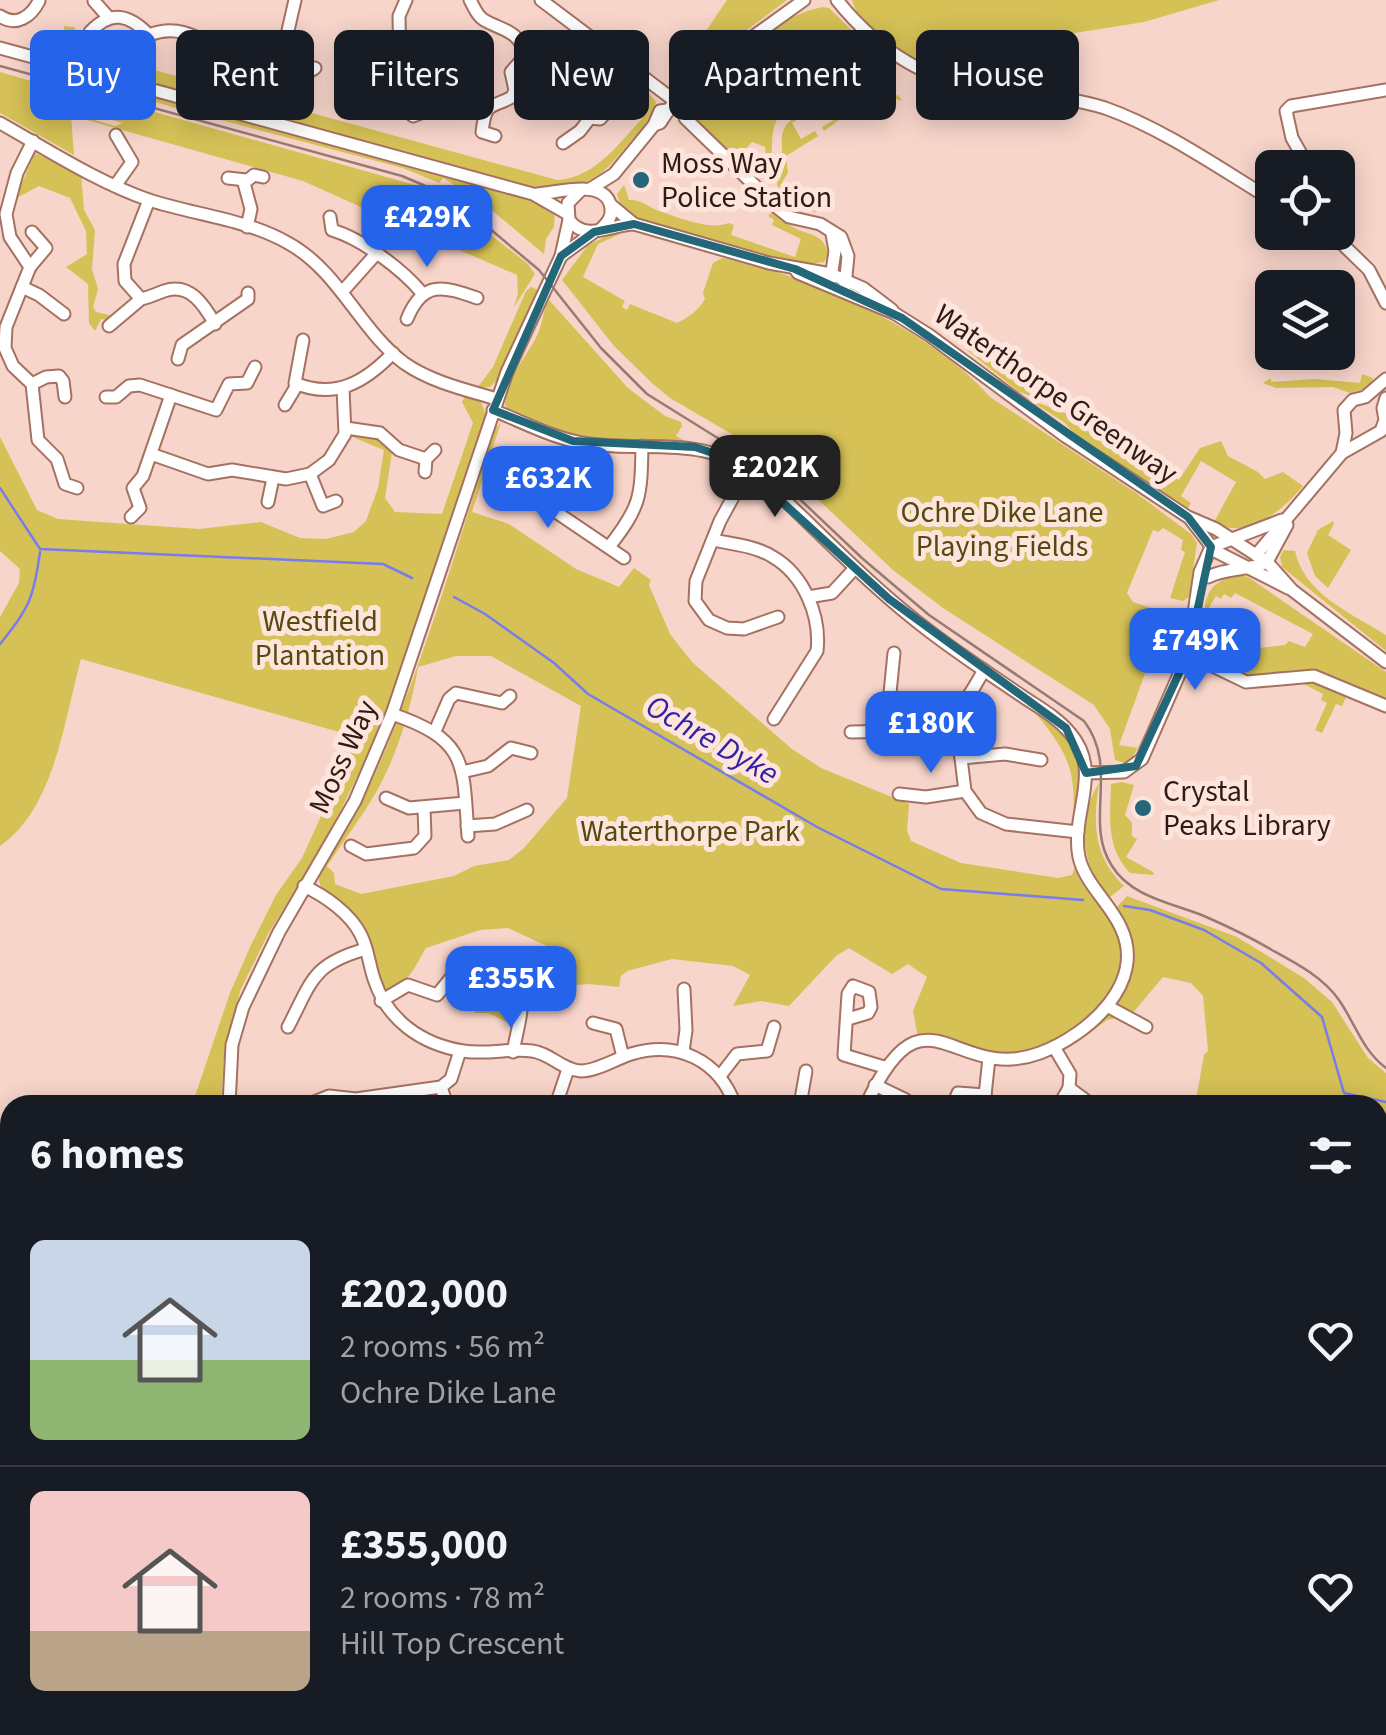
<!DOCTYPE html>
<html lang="en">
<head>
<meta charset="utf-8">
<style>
	body { margin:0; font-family:"Source Sans 3",sans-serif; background:#242831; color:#f1f3f6; height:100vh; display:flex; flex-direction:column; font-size:38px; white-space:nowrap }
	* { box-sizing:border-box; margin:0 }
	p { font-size:32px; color:#9ea1a6 }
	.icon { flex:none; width:55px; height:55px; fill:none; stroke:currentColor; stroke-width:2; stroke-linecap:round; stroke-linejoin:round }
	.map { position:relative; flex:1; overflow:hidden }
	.side { position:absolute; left:0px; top:1095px; width:1388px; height:640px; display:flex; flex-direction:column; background:#171b24; border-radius:30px 30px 0 0; box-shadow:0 5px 25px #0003 }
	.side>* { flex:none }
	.guide { position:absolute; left:30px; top:30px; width:1328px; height:90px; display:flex; gap:20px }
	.buttons { position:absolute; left:1255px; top:150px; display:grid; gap:20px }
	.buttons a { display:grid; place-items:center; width:100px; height:100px; border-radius:15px; background:#171b24; box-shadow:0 5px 25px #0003; font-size:50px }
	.price { position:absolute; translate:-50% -85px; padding:0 22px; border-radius:20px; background:#2563eb; color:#fff; font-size:32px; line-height:65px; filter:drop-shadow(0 2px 5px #0008) }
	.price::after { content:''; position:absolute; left:50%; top:60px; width:30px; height:22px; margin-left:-15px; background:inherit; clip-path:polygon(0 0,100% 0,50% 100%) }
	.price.active { background:#222; color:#fff }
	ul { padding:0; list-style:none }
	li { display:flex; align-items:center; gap:30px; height:250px; padding:0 30px }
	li+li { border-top:2px solid #363941 }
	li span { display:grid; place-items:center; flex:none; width:280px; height:200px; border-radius:15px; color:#555 }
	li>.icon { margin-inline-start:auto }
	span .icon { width:120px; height:120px; fill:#fffc; stroke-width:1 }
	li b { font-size:42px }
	h2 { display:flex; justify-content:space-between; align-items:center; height:120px; padding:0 30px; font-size:42px }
	.chip { padding:0 35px; border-radius:15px; background:#171b24; box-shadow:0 5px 25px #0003; font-size:35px; line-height:90px }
	.chip.active { background:#2563eb; color:#fff }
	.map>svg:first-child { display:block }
</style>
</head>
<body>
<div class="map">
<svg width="1386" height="1735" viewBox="0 0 1386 1735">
	<rect width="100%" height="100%" fill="#f8d5ca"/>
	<g fill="#d5c156" fill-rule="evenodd">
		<path d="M727,0H787L736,38L686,82L676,88L668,87Z"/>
		<path d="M852,0H1219L1144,22L1037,39L1015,65L1014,87C963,78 868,58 852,0Z"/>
		<path d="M823,7L829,8L877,55C848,77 805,85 781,114C765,133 779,155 764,173L755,174L746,169L751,163L756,167L766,154L765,147L752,142L741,154L745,159L740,164L703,128L690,106L693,97C726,62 774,16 823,7Z"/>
		<path d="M64,26L74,27L92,53L557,180C596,179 623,138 648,112L649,99L644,87L656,102C652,118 641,130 630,142C598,183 580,192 528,186L64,58Z"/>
		<path d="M0,72L55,88L70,101L74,155L0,113Z"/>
		<path d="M81,73L536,200L555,209L554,227L546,239L544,254L481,201L443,178L439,183L403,168L179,109L75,78Z"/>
		<path d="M859,80L869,82L883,99L898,95L902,101L896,99L891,106L880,97L876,101L871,97L824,131L822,127L847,112L846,90Z"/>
		<path d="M62,86L415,185L459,210L528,264L535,274L514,307L518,293L517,275L404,226L410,207L401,225L303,181L76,117L75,114L115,126L123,123L76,111V100Z"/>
		<path d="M795,117L797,120L792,123L801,139L815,131L818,136L786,156L788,173L782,182L821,210L817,212C796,210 773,194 777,174C778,169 781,164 782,159C783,141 777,129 795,117Z"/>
		<path d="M35,153L81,174L84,210L95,230L92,269L98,289L93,307L96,312L113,316L112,321L101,319L95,331L89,323L88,284L66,267L87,254L86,231L70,198L39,186L15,199Z"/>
		<path d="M624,185L629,200C642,199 648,207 659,211C678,217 709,231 729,223L734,225L731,235L795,257L801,239L772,225L774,220L768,216L772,212C779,217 785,223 793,227C808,236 826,233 828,256L824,262L803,265L629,216L622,209L617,194Z"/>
		<path d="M613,233L620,234L598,244L583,277L625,301L622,307L627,310L630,304L677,323C689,317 699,310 705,299L703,293L713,263L722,258C808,274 933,331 990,397L1136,493L1191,534L1197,543L1189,597L1183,601L1170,598L1185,552L1181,550L1183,540L1163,528L1158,532L1153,530L1127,593L1133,602L1167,613L1119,745L1138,748L1167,689L1132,759L1124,763L1115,760L1110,729L1094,705L943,608L893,570L776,460L670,398L653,384L614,346L562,280L588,245Z"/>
		<path d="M531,287L538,290L497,380L490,387L477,388L493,367L526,291Z"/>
		<path d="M549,300L628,388L665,416L681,422L682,426L676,436L685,441C624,440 564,444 510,411L505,405C505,376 529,356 539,331C543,320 543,310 549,300Z"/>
		<path d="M970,337L1016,373L1070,405L1068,408L1019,392L962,346Z"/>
		<path d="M1362,374L1373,378L1372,383L1364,389L1350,393L1333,387L1276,388L1263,383L1271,378V382L1315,379L1360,383Z"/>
		<path d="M466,394L481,402L486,415L390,704L373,744L326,840L268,934L240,991L224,1057L221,1105H192L230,993L251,945L276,895L302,858L357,737L81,659C64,720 55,808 0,846V617L19,583L20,569L0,551V437L37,510L58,519L199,529L261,522L300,538L326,539L354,532L366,521L378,488L384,450L350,436L352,432C370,436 383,435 392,452L385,498L395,512L442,514L473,423L462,402Z"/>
		<path d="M1028,399L1068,414L1179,480L1200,448L1221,441L1228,456L1258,472L1265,479L1283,472L1303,486C1283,510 1246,542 1214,522L1236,482L1201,461L1181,496L1191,503L1188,508L1076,436L1065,423Z"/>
		<path d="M501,422L472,512L509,524L576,569L619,587L634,568L651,580L649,585L670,634L692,662L792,749L821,768L909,804L907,830L911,841L961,863L1058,878L1072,875L1075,867C1083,898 1116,913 1121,946C1131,1008 1047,1058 993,1052C965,1048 947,1032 918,1037L913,1011L927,977L908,964L892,974L849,948L836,956L789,1006L761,1001L733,1006L750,975L733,966L672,959L627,971L621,976L619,987L588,984L543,988L553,949L508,928L480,930L426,948C415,966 407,988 384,992L341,903L321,888L318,876C344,833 370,789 389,741C430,641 461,534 494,431ZM456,656H491L581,706L567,798L524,848L509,860L474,866L454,876L361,894L335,884L334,873L327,866C343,842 361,818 375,794C397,756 411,709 418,667Z"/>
		<path d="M1333,521L1334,524L1328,535L1351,550L1328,588L1315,576L1307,553L1318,530Z"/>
		<path d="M1284,550L1295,551C1304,594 1351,613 1386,635V651L1282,567L1280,557Z"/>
		<path d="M1240,575L1248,577L1386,672V701C1362,690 1339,675 1312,671C1295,667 1282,673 1265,675C1234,679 1197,657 1201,623L1216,625L1215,630L1251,649L1285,645L1289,641L1305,647L1313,634L1235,593L1231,598L1224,594L1221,599L1216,596L1208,609L1205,608C1206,587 1221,578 1240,575Z"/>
		<path d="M1307,680L1347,695L1342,706L1336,704L1322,733L1315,730L1327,703L1321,700L1323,694L1300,682Z"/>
		<path d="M1036,714C1080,737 1091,780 1073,824C1076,771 1070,755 1036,714Z"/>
		<path d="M1122,782L1134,785L1125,815L1132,823V836L1137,839L1126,857L1153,872L1154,875L1130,873C1106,848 1110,817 1111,784Z"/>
		<path d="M1099,783C1093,823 1093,856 1124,886L1110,897C1080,869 1077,817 1099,783Z"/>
		<path d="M1127,896L1237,937L1304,978L1332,1002L1368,1058L1386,1073V1155L1378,1153V1105H1195L1204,1055L1208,1051L1203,996L1191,983L1163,977L1131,1015L1107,1020L1086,1036V1030C1116,1008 1141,977 1130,936C1128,926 1120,917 1117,907Z"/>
		<path d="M495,984L507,993L513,987L516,1007L513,1025L488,1013H474Z"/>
		<path d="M0,1216L10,1221V1725H344L345,1735H0Z"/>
		<path d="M743,1725H819L829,1734L843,1725L853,1735H765Z"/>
	</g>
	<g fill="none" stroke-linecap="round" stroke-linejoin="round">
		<g stroke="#777dec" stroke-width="2.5">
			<path d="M0,488L40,549L383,564L412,578"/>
			<path d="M454,597L485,614L554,663L588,694L817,827L941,889L1083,900"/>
			<path d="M0,644C29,609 34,597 40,552"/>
			<path d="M1124,906L1150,910L1204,930L1261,963L1322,1017L1344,1093L1386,1102"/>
		</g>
		<g stroke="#a57161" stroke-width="15">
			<g id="minor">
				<path d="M406,0L399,16L400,68L425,78L427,88L421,113L413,116"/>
				<path d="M470,0C474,7 477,16 484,20C503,31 520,30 525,56L511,72L515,90L512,97C490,109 486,100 482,132L495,136"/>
				<path d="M541,0L675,101"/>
				<path d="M837,0C876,49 928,82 991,91C1030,96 1067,96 1105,108C1164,129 1219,168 1272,200"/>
				<path d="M94,1L109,18"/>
				<path d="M0,16C16,27 31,17 39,1"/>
				<path d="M90,32C111,10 129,14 149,35"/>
				<path d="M0,48L533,194L568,214"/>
				<path d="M525,56C610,68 553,85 590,118L600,119L611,107"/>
				<path d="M272,57L280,70L294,81L315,68"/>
				<path d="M133,60L149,35C199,15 225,73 272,57L287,35L295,0"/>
				<path d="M297,81L298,103"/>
				<path d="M363,98L354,93L361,71L383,73L400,68"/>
				<path d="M685,118L779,209L789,217L820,224L841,237L848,256L845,286"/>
				<path d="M0,123C48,150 97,182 149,200C195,215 246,219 288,243C339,271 359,329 404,363C431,382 466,390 497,399"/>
				<path d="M654,125L660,123L672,105L711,67L804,0"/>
				<path d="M33,141L17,173L6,214L10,237L30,267L6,327L5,348L13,366L32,384L38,440L57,459L65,484L77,488"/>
				<path d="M563,143L580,131L590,118"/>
				<path d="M1309,168L1292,138L1286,111L1291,106L1386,90"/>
				<path d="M228,178L246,180"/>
				<path d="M115,186L132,162L116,135"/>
				<path d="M590,189L614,174L654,125L660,111L667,110"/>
				<path d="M537,194C557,193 607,177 611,208C612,218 607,223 601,229"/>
				<path d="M149,200L124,264L125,281L141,299C150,297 156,294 164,291C190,282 204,305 215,324"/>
				<path d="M611,205L634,224L769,263L831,274L863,288L892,310"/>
				<path d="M330,217L332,230C362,239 402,269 422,293"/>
				<path d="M569,220C586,242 610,225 634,224"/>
				<path d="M247,227L251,209L244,183L254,175L263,177"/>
				<path d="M1330,232L1369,270L1386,303"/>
				<path d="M561,256L594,232"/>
				<path d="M30,267L46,248L32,232"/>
				<path d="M795,269L798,273L894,313L929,335L1065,436L1188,517L1216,529L1267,562L1292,590L1386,662"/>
				<path d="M831,278L835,251L832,234"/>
				<path d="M22,287L39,295L64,314"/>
				<path d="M342,292L375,255"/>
				<path d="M407,319C423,280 443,286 477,298"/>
				<path d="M109,326L141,299"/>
				<path d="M303,340L295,383C335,400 365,382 393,353"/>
				<path d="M178,359L182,345L248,299V293"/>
				<path d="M32,384L46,377L59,376L63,381L65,397"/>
				<path d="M106,397H116L129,386L140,385L216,410L229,384L247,383L255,367"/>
				<path d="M285,405L297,385"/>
				<path d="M493,410C523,422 556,440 589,444C654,452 704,434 761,478C817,529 868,585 929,631C959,654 991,675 1022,696C1038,707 1057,717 1070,733C1104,772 1070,814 1079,857C1085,884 1110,903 1121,928C1147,983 1088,1035 1040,1053C953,1085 926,976 866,1105"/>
				<path d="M346,428L380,433L399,450L426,459"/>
				<path d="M1342,453L1346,433L1344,410L1353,400L1365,397L1386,379"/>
				<path d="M151,454L208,474L232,470L286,479L310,474L329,460L345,434L343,388"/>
				<path d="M425,472L426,459L435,450"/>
				<path d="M525,473V491L624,558"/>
				<path d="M310,474L323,506L336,501"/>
				<path d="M738,488L720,521L696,581L695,601L709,620L727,628L744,629L778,617"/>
				<path d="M268,502L273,478"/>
				<path d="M555,510L566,490"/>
				<path d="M131,517L140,508L133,488L143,476L171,395"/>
				<path d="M1191,520L1215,551L1288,588"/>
				<path d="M713,540C732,544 756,546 773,557C804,575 821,616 817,651L774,719"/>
				<path d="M609,547C641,506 641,497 642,446"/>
				<path d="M1211,547L1282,520"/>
				<path d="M1256,555L1342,453L1381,431L1385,420L1383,408L1386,398"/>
				<path d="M1267,562L1287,525"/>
				<path d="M1208,577C1228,567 1248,571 1267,562"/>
				<path d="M808,597L832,593L855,568"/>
				<path d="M894,653L890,693L896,728"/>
				<path d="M1188,654L1246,682L1314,676L1386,706"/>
				<path d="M392,714C468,740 463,763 468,836"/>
				<path d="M948,715L960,750L965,791L981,813L1006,824L1078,832"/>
				<path d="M435,731L449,699L456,693L502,703L510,696"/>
				<path d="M851,732C878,732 934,727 955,710C968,700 976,684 984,670"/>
				<path d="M961,758L1005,754L1041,760"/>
				<path d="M462,772L488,766L511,748L531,753"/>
				<path d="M1086,773L1124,772L1142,759L1188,654L1200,572L1211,547"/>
				<path d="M899,794L926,797L965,791"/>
				<path d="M386,798L409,808L465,803"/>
				<path d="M467,826L495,824L527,810"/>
				<path d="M351,846L366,854L414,848L425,836L424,808"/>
				<path d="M304,886C325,896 350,913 361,935C368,949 369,964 374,979C387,1020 421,1044 463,1051C487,1055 509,1048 532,1051C550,1053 562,1070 581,1071C597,1071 615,1059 631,1054C677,1040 719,1060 735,1105"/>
				<path d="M381,1001L408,985L437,995L454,974L485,963C534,987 522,1005 513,1052"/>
				<path d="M1107,1006L1146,1027"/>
				<path d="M848,1019L868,1013L871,1007L869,992L853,986L848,994L844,1055L884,1067"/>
				<path d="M593,1023L616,1029L623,1057"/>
				<path d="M288,1027C312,981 312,964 366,949"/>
				<path d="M1054,1047L1070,1074L1069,1088"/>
				<path d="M683,1052L686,1030L684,989"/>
				<path d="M720,1076L737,1054L767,1051L774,1027"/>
				<path d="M875,1085L906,1100"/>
				<path d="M441,1087L447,1105"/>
				<path d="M1069,1088L1092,1105"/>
				<path d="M229,1105L232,1045L243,1007L279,932L355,801L392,714L507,372L561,256L569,220L568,203L580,191"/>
				<path d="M307,1105L329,1096L356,1099L441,1087L451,1079L460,1051"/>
				<path d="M556,1105L568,1069"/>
				<path d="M800,1105L806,1071"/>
				<path d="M953,1105L958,1093L985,1095"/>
				<path d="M984,1105L989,1058"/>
				<path d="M1059,1105L1069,1088"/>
				<path d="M1378,1264L1386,1252"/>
				<path d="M1378,1424H1386"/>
				<path d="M1378,1549L1386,1552"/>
				<path d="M1378,1627H1386"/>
				<path d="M350,1725L351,1735"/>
				<path d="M404,1725V1727"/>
				<path d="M732,1725L754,1735"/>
				<path d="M900,1725L917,1732L934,1725"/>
				<path d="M970,1725L975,1735"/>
				<path d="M1025,1725L1026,1735"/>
				<path d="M1111,1733L1122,1725"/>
				<path d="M476,1735L508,1725L539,1735"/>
				<path d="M587,1735L595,1725"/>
				<path d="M1173,1735V1725"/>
			</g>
		</g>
		<use href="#minor" stroke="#fff" stroke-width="11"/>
		<path stroke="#977b72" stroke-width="2.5" d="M0,66L402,176L435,190L471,213L539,270L601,348L647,394L769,470L863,559L929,615L1084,721C1120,768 1083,822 1112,866C1131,897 1172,903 1204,916C1227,926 1250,937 1272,950C1296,963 1323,977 1339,1000C1355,1023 1362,1050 1386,1068"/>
	</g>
	<path fill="none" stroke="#236778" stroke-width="8" stroke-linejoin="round" d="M634,224L795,269L902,318L1188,517L1211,547L1188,654L1136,766L1086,773L1066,728L889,599L737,461L695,447L573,441L493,410L561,256L594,232Z"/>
	<g fill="#236778" stroke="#fde5dd" stroke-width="4">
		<circle cx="641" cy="180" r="10"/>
		<circle cx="1143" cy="808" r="10"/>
	</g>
	<g text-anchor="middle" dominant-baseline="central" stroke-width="10" stroke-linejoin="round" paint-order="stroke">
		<g font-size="30" fill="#301b14" stroke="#fde5dd" text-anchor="start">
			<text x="661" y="163">Moss Way<tspan x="661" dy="34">Police Station</tspan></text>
			<text x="1163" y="791">Crystal<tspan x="1163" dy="34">Peaks Library</tspan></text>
		</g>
		<g font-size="30" fill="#301b14" stroke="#fde5dd">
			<text transform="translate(1056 394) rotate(35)">Waterthorpe Greenway</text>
			<text transform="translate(343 757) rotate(-65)">Moss Way</text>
		</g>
		<g font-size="30" fill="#554a0e" stroke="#fde5dd">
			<text x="1002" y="512">Ochre Dike Lane<tspan x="1002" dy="34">Playing Fields</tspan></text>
			<text x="320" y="621">Westfield<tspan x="320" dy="34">Plantation</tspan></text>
			<text x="690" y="831">Waterthorpe Park</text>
		</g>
		<g font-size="32" font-style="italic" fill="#3420a2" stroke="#fde5dd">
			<text transform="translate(712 740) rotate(30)">Ochre Dyke</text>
		</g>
	</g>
</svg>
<div class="buttons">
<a><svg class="icon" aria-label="locate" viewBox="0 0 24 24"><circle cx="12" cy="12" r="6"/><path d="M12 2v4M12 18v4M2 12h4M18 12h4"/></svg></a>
<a><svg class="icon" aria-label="layers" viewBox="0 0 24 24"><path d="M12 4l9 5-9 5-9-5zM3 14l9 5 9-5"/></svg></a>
</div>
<b class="price" style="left:427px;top:270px">£429K</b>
<b class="price active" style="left:775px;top:520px">£202K</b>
<b class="price" style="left:548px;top:531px">£632K</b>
<b class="price" style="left:1195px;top:693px">£749K</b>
<b class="price" style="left:931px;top:776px">£180K</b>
<b class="price" style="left:511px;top:1031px">£355K</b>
<div class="guide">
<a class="chip active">Buy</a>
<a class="chip">Rent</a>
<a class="chip">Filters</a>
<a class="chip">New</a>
<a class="chip">Apartment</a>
<a class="chip">House</a>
</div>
<section class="side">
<h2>6 homes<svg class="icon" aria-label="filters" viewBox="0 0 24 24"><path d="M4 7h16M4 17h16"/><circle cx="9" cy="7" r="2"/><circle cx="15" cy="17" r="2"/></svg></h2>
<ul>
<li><span style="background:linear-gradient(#c9d6e8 60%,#8fb573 0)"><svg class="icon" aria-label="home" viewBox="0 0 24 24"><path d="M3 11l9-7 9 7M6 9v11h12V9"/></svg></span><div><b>£202,000</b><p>2 rooms · 56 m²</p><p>Ochre Dike Lane</p></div><svg class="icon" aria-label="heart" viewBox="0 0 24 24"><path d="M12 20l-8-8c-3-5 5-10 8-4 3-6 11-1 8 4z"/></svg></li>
<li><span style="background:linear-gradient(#f6c9c9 70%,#b9a48a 0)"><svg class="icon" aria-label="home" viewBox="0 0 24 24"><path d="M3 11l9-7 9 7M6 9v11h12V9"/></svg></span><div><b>£355,000</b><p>2 rooms · 78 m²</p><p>Hill Top Crescent</p></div><svg class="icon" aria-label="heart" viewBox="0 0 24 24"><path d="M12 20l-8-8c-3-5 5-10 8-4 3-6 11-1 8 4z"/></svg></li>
</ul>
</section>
</div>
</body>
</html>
